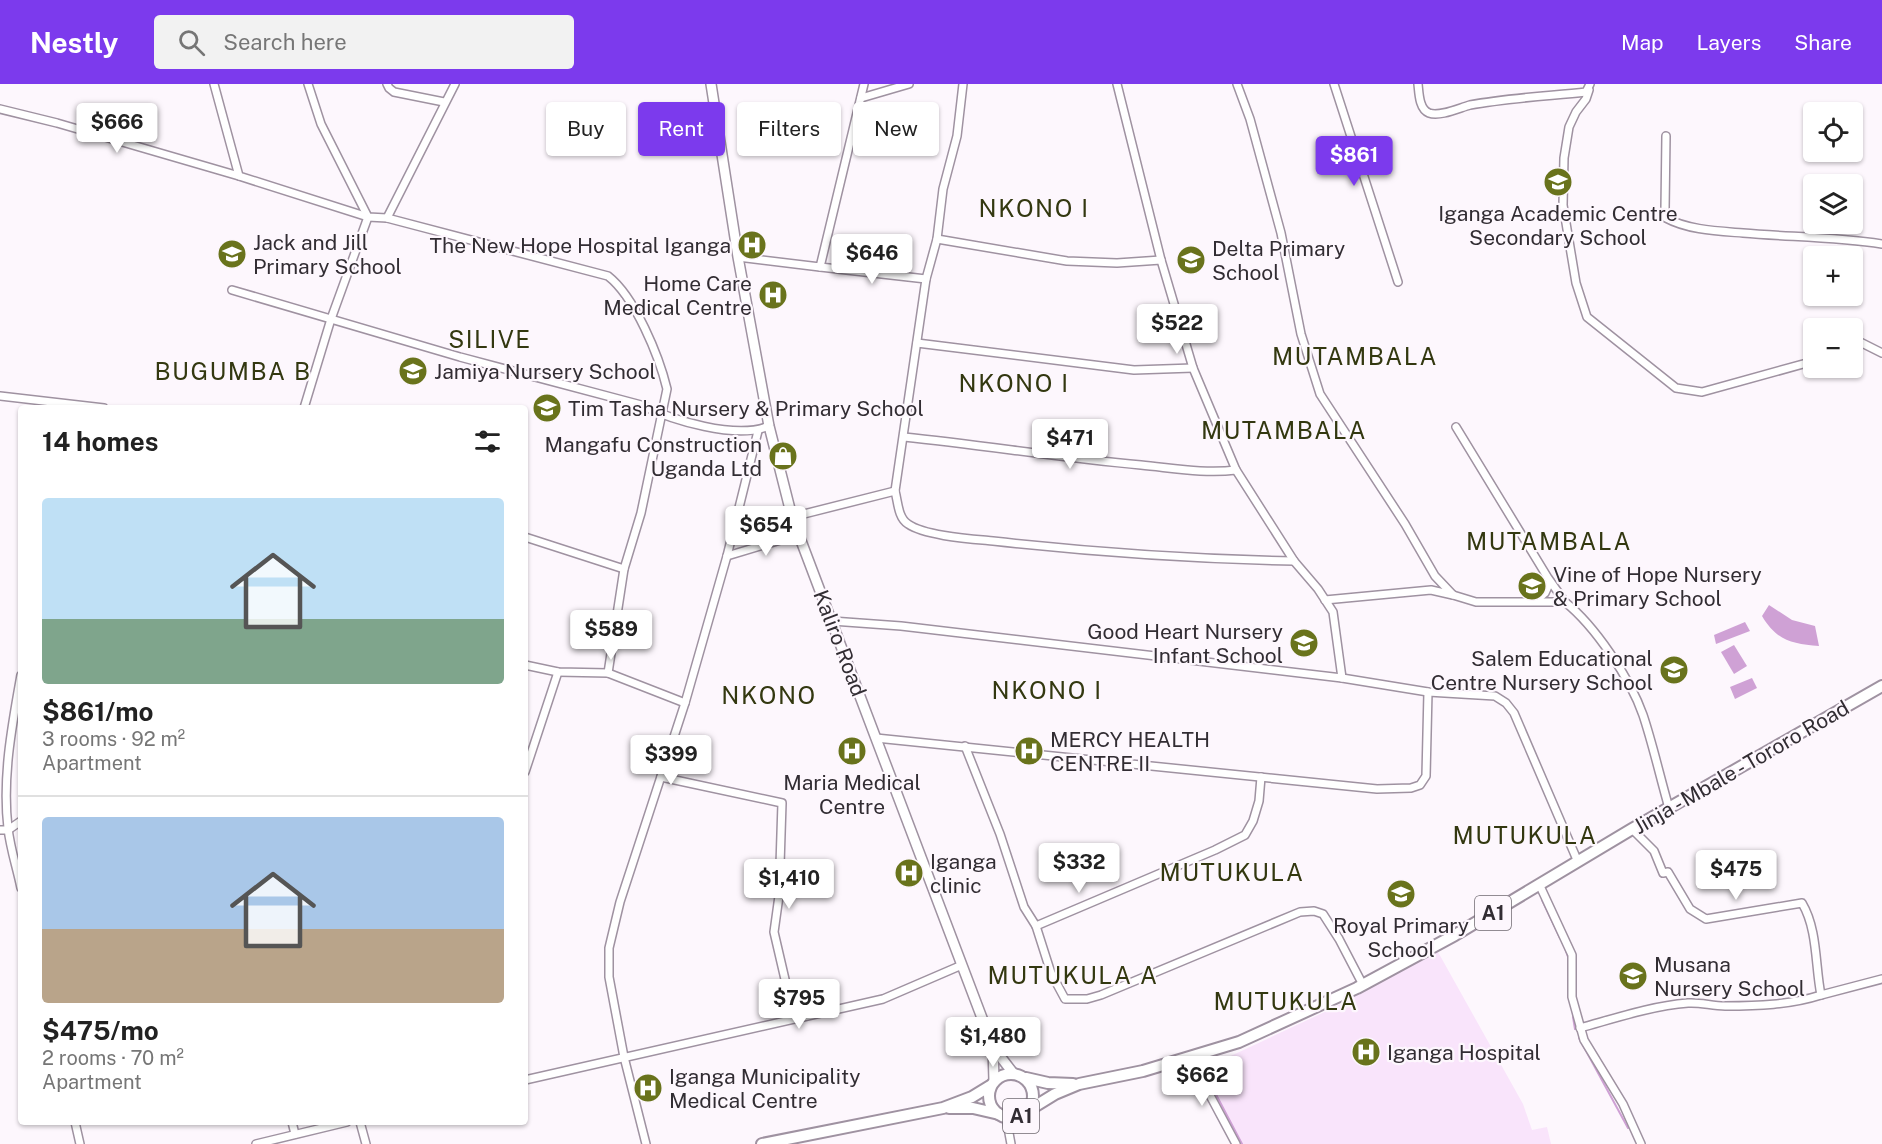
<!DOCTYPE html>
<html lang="en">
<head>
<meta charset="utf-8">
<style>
	body { margin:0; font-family:"Public Sans",sans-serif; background:#f2f2f2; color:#222; height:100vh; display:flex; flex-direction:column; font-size:22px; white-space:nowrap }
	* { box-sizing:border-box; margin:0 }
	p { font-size:20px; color:#767676 }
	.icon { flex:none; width:33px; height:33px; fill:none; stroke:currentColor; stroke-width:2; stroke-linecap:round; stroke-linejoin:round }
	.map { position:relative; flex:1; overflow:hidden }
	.details { position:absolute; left:18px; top:321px; width:510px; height:720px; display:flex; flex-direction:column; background:#fff; border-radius:6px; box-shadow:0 2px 4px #0004 }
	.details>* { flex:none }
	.top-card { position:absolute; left:546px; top:18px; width:570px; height:54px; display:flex; gap:12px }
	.fabs { position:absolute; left:1803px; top:18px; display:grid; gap:12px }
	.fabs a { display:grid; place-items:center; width:60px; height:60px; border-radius:6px; background:#fff; box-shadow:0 2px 4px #0004; font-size:30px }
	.price { position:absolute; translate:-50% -51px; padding:0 14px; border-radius:6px; background:#fff; color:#222; font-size:20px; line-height:39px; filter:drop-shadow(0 2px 3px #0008) }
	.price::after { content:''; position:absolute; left:50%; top:36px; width:18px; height:14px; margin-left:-9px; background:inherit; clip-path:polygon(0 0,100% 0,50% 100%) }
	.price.current { background:#7c3aed; color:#fff }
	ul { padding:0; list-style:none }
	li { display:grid; align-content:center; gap:12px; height:318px; padding:0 24px }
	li+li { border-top:2px solid #e0e0e0 }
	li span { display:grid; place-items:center; height:186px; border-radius:6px; color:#555 }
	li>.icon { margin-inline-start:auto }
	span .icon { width:108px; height:108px; fill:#fffc; stroke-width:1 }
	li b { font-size:26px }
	h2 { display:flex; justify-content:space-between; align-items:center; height:72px; padding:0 24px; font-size:26px }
	.pill { padding:0 21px; border-radius:6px; background:#fff; box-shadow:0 2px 4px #0004; font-size:21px; line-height:54px }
	.pill.current { background:#7c3aed; color:#fff }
	header { display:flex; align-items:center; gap:36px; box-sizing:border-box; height:84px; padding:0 30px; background:#7c3aed; color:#fff }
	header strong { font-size:28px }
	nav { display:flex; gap:33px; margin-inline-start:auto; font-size:21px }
	.search { width:420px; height:54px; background:#f2f2f2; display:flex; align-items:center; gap:15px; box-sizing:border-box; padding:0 21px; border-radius:6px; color:#767676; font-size:22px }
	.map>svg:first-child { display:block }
</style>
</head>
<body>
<header>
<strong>Nestly</strong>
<div class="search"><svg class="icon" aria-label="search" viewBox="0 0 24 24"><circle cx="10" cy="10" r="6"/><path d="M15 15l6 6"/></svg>Search here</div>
<nav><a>Map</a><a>Layers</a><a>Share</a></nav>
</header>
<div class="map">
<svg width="1882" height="1060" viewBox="0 0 1882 1060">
	<rect width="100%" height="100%" fill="#fdf7fd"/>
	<path fill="#f9e4fb" d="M1438,868L1523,1020L1532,1046L1547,1043L1551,1060H1240L1203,989L1205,984L1331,925Z"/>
	<g fill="#cfa1d5">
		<path d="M1769,521L1792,536L1815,542L1819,562C1792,560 1776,556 1762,532Z"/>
		<path d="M1745,538L1750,547L1716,560L1714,551Z"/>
		<path d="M1734,561L1747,582L1734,590L1721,568Z"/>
		<path d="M1752,594L1757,604L1735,615L1730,603Z"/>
	</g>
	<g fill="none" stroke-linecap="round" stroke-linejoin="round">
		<g stroke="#cfa1d5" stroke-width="2">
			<path d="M1542,816L1560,854"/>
			<path d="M1565,864L1569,876"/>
			<path d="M1573,933L1575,945"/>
			<path d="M1579,954L1628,1044"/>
			<path d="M1211,1001L1242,1060"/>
		</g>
		<g stroke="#9f92a1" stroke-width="10">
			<g id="minor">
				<path d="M214,0L239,92L368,133L387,134L608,192C635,213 659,272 667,305L641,429L624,485L608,589"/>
				<path d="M387,0L389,4L394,8L444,18"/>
				<path d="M963,0L957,52L943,105L937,155L926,195L895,407C898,418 898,434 908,440C925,452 972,455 993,457C1093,468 1193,475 1294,477"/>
				<path d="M1117,0L1161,176L1193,284L1236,386L1294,477L1318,505L1333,528L1342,594"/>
				<path d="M1237,0L1250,35L1281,149L1301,250L1320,310L1405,440L1435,492L1453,511L1476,518H1565C1595,542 1630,594 1643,631C1653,661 1660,693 1669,724"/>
				<path d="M1334,0L1398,198"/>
				<path d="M1418,0C1419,9 1419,25 1429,29C1440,33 1459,24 1470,21C1508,14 1548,12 1586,8L1590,0"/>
				<path d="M1589,6L1586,15L1576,28L1569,43L1564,74L1563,121L1576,199L1587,233L1676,304L1702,308L1814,277"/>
				<path d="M861,14L909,0"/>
				<path d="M0,25L57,39L239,92"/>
				<path d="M1666,52L1665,125L1666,134C1688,146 1718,147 1743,149C1789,153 1836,153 1882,160"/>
				<path d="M387,134L455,0"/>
				<path d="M937,155L1067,177L1117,179L1161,176"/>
				<path d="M738,173L820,183L864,0"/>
				<path d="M820,183L926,195"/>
				<path d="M232,206L460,273L641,321C672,336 736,356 769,342"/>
				<path d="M1852,254L1882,269"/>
				<path d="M917,259L1134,286L1193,284"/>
				<path d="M0,312L104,324"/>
				<path d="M304,324L331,235L368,133L321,40L308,0"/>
				<path d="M1456,343L1548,494L1565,518"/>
				<path d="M904,353C983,361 1062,374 1141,381C1173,384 1205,390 1236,386"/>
				<path d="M792,433L895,407"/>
				<path d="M525,453L624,485"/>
				<path d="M727,472L797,451"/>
				<path d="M1325,516L1431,506L1453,511"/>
				<path d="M1536,517L1545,509L1550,498"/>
				<path d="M832,537L901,542L1342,594L1428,608L1495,612L1506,619L1514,629L1578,778"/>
				<path d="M525,581L558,588L608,589L685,619"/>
				<path d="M21,591C12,641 2,694 8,744C10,764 17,784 21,804"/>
				<path d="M876,654L1377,705L1411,704L1420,701L1426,692L1428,608"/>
				<path d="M965,662L1000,750L1024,823L1036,842L1215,766L1245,751L1253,737L1259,717L1261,693"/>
				<path d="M525,688L558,588"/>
				<path d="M661,693L782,719L779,812L774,848L794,934"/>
				<path d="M0,746H8L21,737"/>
				<path d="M1540,802L1572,871V913L1584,956L1623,1020L1641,1060"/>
				<path d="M1036,842L1051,889L1065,915H1087L1101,911L1300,828L1314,827L1323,830L1339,855L1363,901"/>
				<path d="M1821,911L1882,895"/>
				<path d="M1580,944C1616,934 1651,922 1688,919C1700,918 1712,922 1725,922C1757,922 1790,921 1821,911C1815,882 1818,846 1802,819L1706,835L1690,825L1668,788L1663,789L1654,767L1632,745"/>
				<path d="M1190,974L1236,1060"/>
				<path d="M525,996L883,915L962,881"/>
				<path d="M1006,1033L1011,1060"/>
				<path d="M75,1038L80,1060"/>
				<path d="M292,1038L295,1050"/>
				<path d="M360,1038L366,1060"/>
				<path d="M256,1060L347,1038"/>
				<path d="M646,1060L624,973L609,893V864L620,818L685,619L727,472L758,347"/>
			</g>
		</g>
		<g stroke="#9f92a1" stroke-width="12">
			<g id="secondary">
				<path d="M711,0L738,173L769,342L792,433L993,963L1013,989"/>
				<path d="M993,963L994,997"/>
			</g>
		</g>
		<g stroke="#9f92a1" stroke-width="14">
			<g id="primary">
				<circle cx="1011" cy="1012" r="22"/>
				<path d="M1026,994L1048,999L1073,1000"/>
				<path d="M949,1024H973L999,1030"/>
				<path d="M1029,1026L1055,1010L1079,1000L1143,987L1239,958L1357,904L1455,851L1632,745L1882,602"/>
				<path d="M762,1060L943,1024L972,1013L990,1002"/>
			</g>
		</g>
		<use href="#minor" stroke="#fff" stroke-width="7"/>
		<use href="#secondary" stroke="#fff" stroke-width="9"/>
		<use href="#primary" stroke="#fff" stroke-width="10"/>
	</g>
	<defs>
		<g id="school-disc" transform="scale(1.5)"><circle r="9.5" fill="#69731c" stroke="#fdf7fd"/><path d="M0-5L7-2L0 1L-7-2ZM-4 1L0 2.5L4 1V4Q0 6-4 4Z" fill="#fff"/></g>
		<g id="hospital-disc" transform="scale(1.5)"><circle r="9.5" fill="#69731c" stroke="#fdf7fd"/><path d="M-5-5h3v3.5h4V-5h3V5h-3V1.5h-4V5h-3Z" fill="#fff"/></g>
		<g id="shop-disc" transform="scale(1.5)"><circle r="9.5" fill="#69731c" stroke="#fdf7fd"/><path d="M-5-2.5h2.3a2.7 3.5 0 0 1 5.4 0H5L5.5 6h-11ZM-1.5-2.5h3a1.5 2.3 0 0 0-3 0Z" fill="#fff"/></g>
	</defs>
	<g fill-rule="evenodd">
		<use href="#school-disc" x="1558" y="98"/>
		<use href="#hospital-disc" x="752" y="161"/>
		<use href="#school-disc" x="232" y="170"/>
		<use href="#school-disc" x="1191" y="176"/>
		<use href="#hospital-disc" x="773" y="211"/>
		<use href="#school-disc" x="413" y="287"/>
		<use href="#school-disc" x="547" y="324"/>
		<use href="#shop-disc" x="783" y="372"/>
		<use href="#school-disc" x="1532" y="502"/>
		<use href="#school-disc" x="1304" y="559"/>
		<use href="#school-disc" x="1674" y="586"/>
		<use href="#hospital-disc" x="852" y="667"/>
		<use href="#hospital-disc" x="1029" y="667"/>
		<use href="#hospital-disc" x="909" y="789"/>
		<use href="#school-disc" x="1401" y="810"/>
		<use href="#school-disc" x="1633" y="892"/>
		<use href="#hospital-disc" x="1366" y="968"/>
		<use href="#hospital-disc" x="648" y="1004"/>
	</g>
	<g text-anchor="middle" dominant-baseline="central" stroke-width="4.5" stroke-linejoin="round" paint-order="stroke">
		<g fill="#fdf7fd" stroke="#6f6a70" stroke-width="1.5">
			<rect x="1475" y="812" width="36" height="34" rx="4.5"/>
			<rect x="1003" y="1015" width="36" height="34" rx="4.5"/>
		</g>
		<g font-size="20" font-weight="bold" fill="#322d33">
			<text x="1493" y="829">A1</text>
			<text x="1021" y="1032">A1</text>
		</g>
		<g font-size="21" fill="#322d33" stroke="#fdf7fd" text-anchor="start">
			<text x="1558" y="129" text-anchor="middle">Iganga Academic Centre<tspan x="1558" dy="24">Secondary School</tspan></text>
			<text x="253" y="158">Jack and Jill<tspan x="253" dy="24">Primary School</tspan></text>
			<text x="731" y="161" text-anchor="end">The New Hope Hospital Iganga</text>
			<text x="1212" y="164">Delta Primary<tspan x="1212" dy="24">School</tspan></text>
			<text x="752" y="199" text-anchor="end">Home Care<tspan x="752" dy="24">Medical Centre</tspan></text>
			<text x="434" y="287">Jamiya Nursery School</text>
			<text x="568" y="324">Tim Tasha Nursery &amp; Primary School</text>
			<text x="762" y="360" text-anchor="end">Mangafu Construction<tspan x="762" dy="24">Uganda Ltd</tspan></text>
			<text x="1553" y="490">Vine of Hope Nursery<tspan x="1553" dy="24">&amp; Primary School</tspan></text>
			<text x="1283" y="547" text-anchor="end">Good Heart Nursery<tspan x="1283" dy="24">Infant School</tspan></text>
			<text x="1653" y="574" text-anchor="end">Salem Educational<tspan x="1653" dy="24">Centre Nursery School</tspan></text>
			<text x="1050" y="655">MERCY HEALTH<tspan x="1050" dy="24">CENTRE II</tspan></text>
			<text x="852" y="698" text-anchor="middle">Maria Medical<tspan x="852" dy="24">Centre</tspan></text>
			<text x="930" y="777">Iganga<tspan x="930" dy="24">clinic</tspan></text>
			<text x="1401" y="841" text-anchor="middle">Royal Primary<tspan x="1401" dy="24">School</tspan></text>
			<text x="1654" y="880">Musana<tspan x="1654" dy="24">Nursery School</tspan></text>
			<text x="1387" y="968">Iganga Hospital</text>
			<text x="669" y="992">Iganga Municipality<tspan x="669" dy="24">Medical Centre</tspan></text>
		</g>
		<g font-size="21" fill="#322d33" stroke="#fdf7fd">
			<text transform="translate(840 559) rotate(69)">Kaliro Road</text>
			<text transform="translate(1741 683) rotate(-30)">Jinja - Mbale - Tororo Road</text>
		</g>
		<g font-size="24" letter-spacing="1.5" fill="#333810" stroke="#fdf7fd">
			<text x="1034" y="124">NKONO I</text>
			<text x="490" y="255">SILIVE</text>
			<text x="1355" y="272">MUTAMBALA</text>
			<text x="233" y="287">BUGUMBA B</text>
			<text x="1014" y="299">NKONO I</text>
			<text x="1284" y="346">MUTAMBALA</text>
			<text x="1549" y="457">MUTAMBALA</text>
			<text x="1047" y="606">NKONO I</text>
			<text x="769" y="611">NKONO</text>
			<text x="1525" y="751">MUTUKULA</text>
			<text x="1232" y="788">MUTUKULA</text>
			<text x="1073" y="891">MUTUKULA A</text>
			<text x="1286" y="917">MUTUKULA</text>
		</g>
	</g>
</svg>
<div class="fabs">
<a><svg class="icon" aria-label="locate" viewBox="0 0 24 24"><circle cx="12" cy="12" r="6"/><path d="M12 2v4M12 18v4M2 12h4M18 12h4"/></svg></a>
<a><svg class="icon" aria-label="layers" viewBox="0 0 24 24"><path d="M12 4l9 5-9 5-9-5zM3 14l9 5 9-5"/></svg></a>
<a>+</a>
<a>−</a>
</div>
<b class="price" style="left:117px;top:70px">$666</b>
<b class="price current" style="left:1354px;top:103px">$861</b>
<b class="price" style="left:872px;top:201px">$646</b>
<b class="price" style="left:1177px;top:271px">$522</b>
<b class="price" style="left:1070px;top:386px">$471</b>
<b class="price" style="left:766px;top:473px">$654</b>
<b class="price" style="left:611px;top:577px">$589</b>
<b class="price" style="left:671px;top:702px">$399</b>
<b class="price" style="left:1079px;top:810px">$332</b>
<b class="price" style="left:1736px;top:817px">$475</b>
<b class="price" style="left:789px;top:826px">$1,410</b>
<b class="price" style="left:799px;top:946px">$795</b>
<b class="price" style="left:993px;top:984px">$1,480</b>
<b class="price" style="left:1202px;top:1023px">$662</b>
<div class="top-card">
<a class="pill">Buy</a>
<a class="pill current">Rent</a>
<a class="pill">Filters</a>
<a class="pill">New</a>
</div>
<section class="details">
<h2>14 homes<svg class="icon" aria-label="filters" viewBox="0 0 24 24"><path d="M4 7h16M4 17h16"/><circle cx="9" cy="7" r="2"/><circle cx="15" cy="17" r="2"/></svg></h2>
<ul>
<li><span style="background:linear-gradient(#bfe0f5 65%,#7fa58c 0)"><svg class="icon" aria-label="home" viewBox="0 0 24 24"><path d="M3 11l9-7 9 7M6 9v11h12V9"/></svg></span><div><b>$861/mo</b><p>3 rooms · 92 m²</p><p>Apartment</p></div></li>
<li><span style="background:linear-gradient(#a9c7e8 60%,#b9a48a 0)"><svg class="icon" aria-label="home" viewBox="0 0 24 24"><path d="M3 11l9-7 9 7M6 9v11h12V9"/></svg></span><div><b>$475/mo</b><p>2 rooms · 70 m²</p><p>Apartment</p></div></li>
</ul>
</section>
</div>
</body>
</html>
